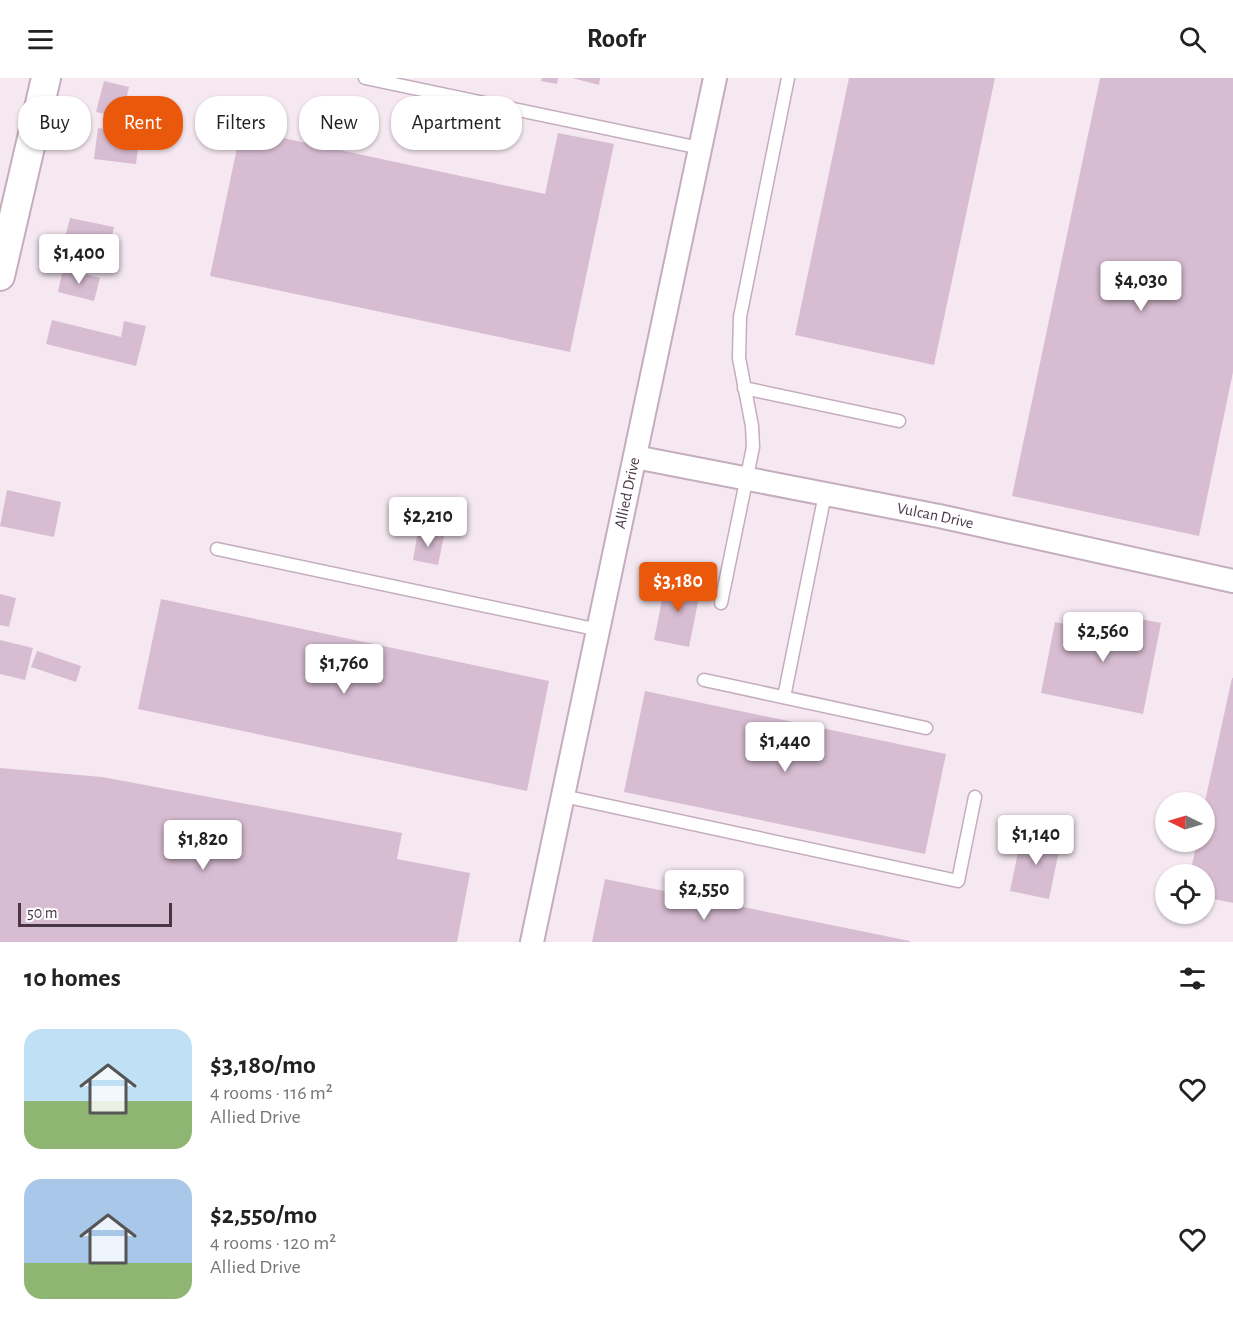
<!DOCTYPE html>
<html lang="en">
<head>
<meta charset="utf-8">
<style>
	body { margin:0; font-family:"Alegreya Sans",sans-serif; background:#f6f6f6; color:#222; height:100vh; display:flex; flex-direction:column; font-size:22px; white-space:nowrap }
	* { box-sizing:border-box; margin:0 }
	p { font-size:20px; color:#767676 }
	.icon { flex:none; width:33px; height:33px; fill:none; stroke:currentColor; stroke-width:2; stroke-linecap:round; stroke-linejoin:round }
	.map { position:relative; height:864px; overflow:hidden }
	.details { display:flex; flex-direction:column; background:#fff; flex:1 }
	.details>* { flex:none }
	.top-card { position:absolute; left:18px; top:18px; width:600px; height:54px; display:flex; gap:12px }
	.needle { width:39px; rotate:275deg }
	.controls { position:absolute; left:1155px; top:714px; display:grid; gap:12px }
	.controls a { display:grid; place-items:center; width:60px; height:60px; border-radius:50%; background:#fff; box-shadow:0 2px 4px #0004; font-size:30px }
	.scale { position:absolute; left:18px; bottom:15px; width:154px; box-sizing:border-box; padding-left:6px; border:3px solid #493645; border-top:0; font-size:16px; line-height:21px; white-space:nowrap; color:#493645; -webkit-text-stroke:4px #fff; paint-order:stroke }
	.price { position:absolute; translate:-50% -51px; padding:0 14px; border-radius:6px; background:#fff; color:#222; font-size:20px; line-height:39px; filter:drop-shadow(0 2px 3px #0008) }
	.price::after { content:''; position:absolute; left:50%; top:36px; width:18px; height:14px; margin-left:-9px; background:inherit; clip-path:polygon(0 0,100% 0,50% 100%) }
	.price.on { background:#ea580c; color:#fff }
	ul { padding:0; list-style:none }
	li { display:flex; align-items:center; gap:18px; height:150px; padding:0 24px }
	li span { display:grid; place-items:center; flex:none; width:168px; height:120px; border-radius:18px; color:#555 }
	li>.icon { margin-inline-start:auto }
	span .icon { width:72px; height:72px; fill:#fffc; stroke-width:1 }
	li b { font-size:26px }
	h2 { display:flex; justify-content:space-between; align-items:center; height:72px; padding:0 24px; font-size:26px }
	.pill { padding:0 21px; border-radius:24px; background:#fff; box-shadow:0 2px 4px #0004; font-size:21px; line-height:54px }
	.pill.on { background:#ea580c; color:#fff }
	header { display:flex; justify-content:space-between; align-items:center; height:78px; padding:0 24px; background:#fff; font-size:27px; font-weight:700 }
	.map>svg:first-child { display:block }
</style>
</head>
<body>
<header><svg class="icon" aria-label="menu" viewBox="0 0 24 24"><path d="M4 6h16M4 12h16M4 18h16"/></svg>Roofr<svg class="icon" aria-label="search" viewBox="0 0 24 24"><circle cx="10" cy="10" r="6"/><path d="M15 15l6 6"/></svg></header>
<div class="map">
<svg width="1233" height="864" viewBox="0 0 1233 864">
	<rect width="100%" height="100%" fill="#f5e8f1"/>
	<g fill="#d8bdd2">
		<path d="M542,0H558L557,6L541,3Z"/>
		<path d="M572,0H600L599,7Z"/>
		<path d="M849,0H995L934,287L795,257Z"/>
		<path d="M1100,0H1233V294L1199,458L1012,418Z"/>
		<path d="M104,3L129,9L122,40L96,34Z"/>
		<path d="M98,50L140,55L136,86L94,81Z"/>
		<path d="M241,51L545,116L558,55L614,66L570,274L210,198Z"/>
		<path d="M70,140L114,149L108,177L63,167Z"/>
		<path d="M63,191L100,200L94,223L58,214Z"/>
		<path d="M52,242L121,259L124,243L146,248L136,288L46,266Z"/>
		<path d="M7,412L61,424L54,459L0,448Z"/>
		<path d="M418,453L444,458L438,487L413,482Z"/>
		<path d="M666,502L701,509L689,569L654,562Z"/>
		<path d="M0,516L16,520L9,549L0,547Z"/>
		<path d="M161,521L549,603L527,713L138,631Z"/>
		<path d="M1104,534L1161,545L1143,636L1041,615L1055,544L1100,553Z"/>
		<path d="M0,562L33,570L25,602L0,596Z"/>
		<path d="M37,573L81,588L76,604L31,589Z"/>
		<path d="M1232,600H1233V825L1204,819V796H1190L1197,764H1204V728Z"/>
		<path d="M645,613L946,676L925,776L624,714Z"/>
		<path d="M0,690L102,699L402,755L397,781L470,795L457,864H0Z"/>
		<path d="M1022,755L1061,763L1049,821L1010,813Z"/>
		<path d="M605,801L910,863V864H592Z"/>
	</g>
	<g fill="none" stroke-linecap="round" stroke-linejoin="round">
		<g stroke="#c4adbe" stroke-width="15">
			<g id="service">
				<path d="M365,0L700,70"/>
				<path d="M744,310L899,343"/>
				<path d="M217,471L599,552"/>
				<path d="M721,525L753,369L752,348L739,280L740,239L788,0"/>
				<path d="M704,602L926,650"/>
				<path d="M784,619L825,416"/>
				<path d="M563,718L958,803L975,719"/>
			</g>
		</g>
		<g stroke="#c4adbe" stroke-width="26">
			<g id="minor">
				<path id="s1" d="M635,379L939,438L1233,503"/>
				<path id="s2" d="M532,864L715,0"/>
			</g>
		</g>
		<g stroke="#c4adbe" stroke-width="32">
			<path id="tertiary" d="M0,198L46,0"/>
		</g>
		<use href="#service" stroke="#fff" stroke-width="12"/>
		<use href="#minor" stroke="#fff" stroke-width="22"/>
		<use href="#tertiary" stroke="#fff" stroke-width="28"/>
	</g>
	<g text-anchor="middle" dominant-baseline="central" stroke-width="4.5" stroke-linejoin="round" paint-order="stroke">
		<g font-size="16" fill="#493645" stroke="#fff">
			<text stroke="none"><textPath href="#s2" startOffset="459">Allied Drive</textPath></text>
			<text stroke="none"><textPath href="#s1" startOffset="306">Vulcan Drive</textPath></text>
		</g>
	</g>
</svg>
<div class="controls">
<a><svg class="needle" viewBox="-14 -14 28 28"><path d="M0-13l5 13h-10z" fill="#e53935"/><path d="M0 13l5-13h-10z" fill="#767676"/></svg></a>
<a><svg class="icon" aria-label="locate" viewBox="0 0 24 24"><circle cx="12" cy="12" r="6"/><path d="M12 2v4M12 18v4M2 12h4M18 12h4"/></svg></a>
</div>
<div class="scale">50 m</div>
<b class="price" style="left:79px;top:207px">$1,400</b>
<b class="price" style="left:1141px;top:234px">$4,030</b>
<b class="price" style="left:428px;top:470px">$2,210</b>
<b class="price on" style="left:678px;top:535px">$3,180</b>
<b class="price" style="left:1103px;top:585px">$2,560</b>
<b class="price" style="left:344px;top:617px">$1,760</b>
<b class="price" style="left:785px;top:695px">$1,440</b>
<b class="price" style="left:1036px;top:788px">$1,140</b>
<b class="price" style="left:203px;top:793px">$1,820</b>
<b class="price" style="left:704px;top:843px">$2,550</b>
<div class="top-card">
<a class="pill">Buy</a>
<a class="pill on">Rent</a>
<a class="pill">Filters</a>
<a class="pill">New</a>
<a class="pill">Apartment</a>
</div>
</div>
<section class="details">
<h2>10 homes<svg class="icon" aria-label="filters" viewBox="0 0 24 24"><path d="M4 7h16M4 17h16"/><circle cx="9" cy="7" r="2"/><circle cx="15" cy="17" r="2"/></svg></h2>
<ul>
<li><span style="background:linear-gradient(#bfe0f5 60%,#8fb573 0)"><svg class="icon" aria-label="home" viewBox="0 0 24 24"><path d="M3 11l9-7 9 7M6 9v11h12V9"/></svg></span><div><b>$3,180/mo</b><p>4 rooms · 116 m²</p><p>Allied Drive</p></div><svg class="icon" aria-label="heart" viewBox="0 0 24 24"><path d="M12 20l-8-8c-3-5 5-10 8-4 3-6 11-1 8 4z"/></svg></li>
<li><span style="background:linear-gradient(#a9c7e8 70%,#8fb573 0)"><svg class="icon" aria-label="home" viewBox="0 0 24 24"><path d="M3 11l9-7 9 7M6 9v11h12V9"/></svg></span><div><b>$2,550/mo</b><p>4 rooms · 120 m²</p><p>Allied Drive</p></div><svg class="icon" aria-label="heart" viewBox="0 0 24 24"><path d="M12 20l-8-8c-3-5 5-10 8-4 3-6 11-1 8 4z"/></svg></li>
</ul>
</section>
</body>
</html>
